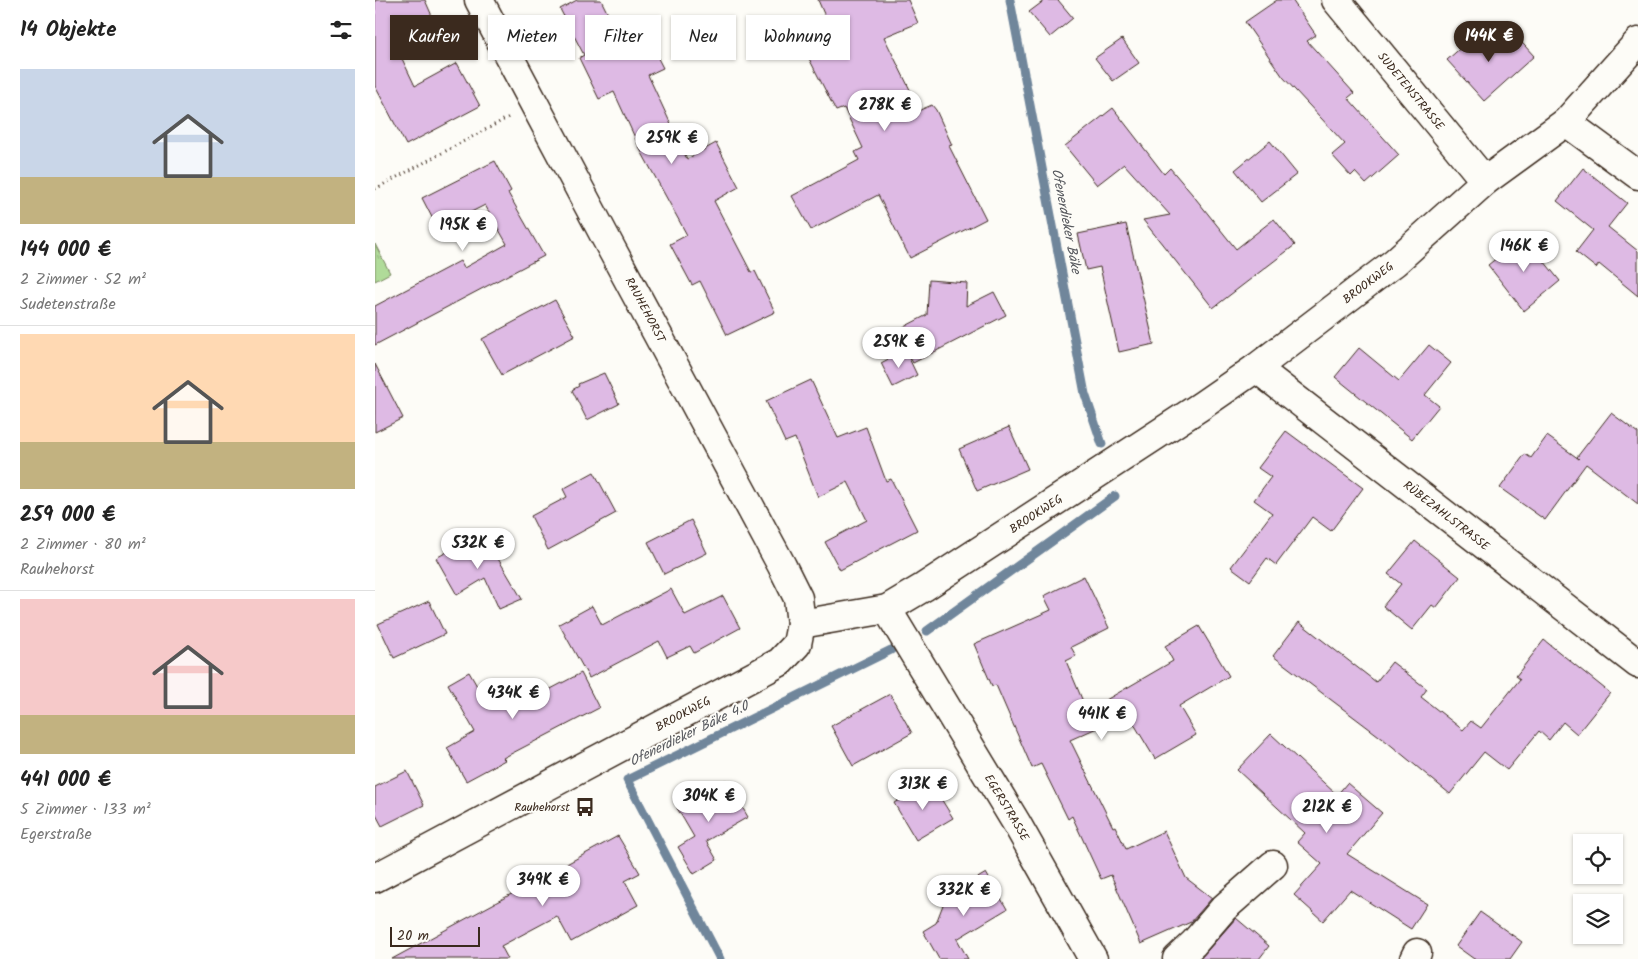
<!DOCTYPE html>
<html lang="de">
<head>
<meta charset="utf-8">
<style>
	body { margin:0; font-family:Kalam,sans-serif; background:#f6f6f6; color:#222; height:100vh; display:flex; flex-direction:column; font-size:19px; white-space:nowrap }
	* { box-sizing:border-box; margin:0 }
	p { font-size:16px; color:#767676 }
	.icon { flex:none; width:28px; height:28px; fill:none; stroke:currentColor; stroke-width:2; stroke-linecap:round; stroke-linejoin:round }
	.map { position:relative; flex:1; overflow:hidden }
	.side { display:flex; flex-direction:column; background:#fff; width:375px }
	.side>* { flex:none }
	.top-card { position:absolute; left:15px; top:15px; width:475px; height:45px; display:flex; gap:10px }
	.fabs { position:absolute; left:1198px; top:834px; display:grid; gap:10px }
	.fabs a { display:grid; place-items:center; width:50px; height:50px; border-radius:0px; background:#fff; box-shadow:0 1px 4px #0004; font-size:25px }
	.scale { position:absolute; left:15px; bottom:12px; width:90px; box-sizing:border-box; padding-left:5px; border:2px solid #3b2a1e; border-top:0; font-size:14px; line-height:18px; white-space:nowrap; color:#3b2a1e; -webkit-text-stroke:4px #fdfcf7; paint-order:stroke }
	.price { position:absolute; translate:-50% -42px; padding:0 11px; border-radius:18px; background:#fff; color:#222; font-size:16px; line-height:32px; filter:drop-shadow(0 1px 2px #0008) }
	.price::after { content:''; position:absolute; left:50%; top:30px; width:15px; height:11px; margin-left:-8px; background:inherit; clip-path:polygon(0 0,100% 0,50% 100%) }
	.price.active { background:#3b2a1e; color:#fff }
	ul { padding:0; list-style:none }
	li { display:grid; align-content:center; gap:10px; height:265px; padding:0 20px }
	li+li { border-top:1px solid #e0e0e0 }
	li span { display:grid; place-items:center; height:155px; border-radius:0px; color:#555 }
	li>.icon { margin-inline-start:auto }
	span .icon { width:90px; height:90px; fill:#fffc; stroke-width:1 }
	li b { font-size:21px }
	h2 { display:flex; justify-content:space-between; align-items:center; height:60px; padding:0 20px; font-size:21px }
	.chip { padding:0 18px; border-radius:0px; background:#fff; box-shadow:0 1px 4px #0004; font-size:18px; line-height:45px }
	.chip.active { background:#3b2a1e; color:#fff }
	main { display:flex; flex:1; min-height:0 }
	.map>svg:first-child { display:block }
</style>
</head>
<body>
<main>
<section class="side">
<h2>14 Objekte<svg class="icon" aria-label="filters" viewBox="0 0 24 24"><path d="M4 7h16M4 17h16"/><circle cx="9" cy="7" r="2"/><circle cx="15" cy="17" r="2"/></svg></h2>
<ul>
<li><span style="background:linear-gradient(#c9d6e8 70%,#c2b280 0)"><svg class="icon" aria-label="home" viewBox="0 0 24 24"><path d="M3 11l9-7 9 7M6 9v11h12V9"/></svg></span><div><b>144 000 €</b><p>2 Zimmer · 52 m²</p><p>Sudetenstraße</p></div></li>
<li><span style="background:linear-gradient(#ffd9b3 70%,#c2b280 0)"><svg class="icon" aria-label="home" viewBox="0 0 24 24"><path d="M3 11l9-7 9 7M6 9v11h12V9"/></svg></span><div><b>259 000 €</b><p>2 Zimmer · 80 m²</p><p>Rauhehorst</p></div></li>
<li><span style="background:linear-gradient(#f6c9c9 75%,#c2b280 0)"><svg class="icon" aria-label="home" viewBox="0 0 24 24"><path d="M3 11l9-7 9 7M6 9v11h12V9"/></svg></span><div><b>441 000 €</b><p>5 Zimmer · 133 m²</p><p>Egerstraße</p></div></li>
</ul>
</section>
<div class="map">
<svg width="1263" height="959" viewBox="0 0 1263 959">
	<defs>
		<pattern id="grass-tufts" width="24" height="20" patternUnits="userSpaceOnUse" patternTransform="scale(1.25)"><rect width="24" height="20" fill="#b0db99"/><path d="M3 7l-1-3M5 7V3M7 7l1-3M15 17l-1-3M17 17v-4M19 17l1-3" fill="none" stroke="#98bc83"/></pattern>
	</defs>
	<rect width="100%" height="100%" fill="#fdfcf7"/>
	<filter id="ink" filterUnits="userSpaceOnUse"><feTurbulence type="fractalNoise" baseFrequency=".02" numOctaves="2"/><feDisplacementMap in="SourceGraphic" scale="10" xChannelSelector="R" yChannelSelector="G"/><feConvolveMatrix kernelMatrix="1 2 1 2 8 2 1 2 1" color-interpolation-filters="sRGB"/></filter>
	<g filter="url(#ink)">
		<path fill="url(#grass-tufts)" stroke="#76825c" d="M0,244L15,273L0,281Z"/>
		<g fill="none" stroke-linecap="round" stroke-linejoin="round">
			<g stroke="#70869b" stroke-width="9">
				<path d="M635,0L710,394L727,444"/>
				<path d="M552,631L740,496"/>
				<path d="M345,959L252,780L516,650"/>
			</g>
		</g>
		<g fill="#debae4" stroke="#3b2a1e">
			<path d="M0,0H50L61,25L20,44L40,86L82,63L105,106L31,145L0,86Z"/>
			<path d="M202,0H226L245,38L267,27L288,68L273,75L312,159L341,143L364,187L339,201L376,272L380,271L400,312L352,335L325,281L317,285L295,244L312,235L267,153L239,92L224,99L204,58L209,55L185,9Z"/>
			<path d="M443,0H533L543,23L509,37L545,110L557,105L561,110L577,145L574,146L611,219L535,258L503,195L436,230L417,196L484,160L480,152L488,148L469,108L461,111L426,43L455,28Z"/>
			<path d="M670,0H683L698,18L675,37L654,12Z"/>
			<path d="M902,0H917L941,35L932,41L979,93L973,98L1024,155L991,184L980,172L976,176L957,155L970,144L908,77L870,22Z"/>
			<path d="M1107,29L1124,48L1140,35L1159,56L1109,101L1072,60Z"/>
			<path d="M747,39L764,63L738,81L720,58Z"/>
			<path d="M738,108L789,174L795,168L817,194L861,249L899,219L920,245L838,308L768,220L795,215L749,164L722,185L690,146Z"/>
			<path d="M895,141L922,174L886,202L860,170Z"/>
			<path d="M120,161L136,191L133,193L169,256L0,345V306L85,261L89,268L132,244L110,205L63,229L47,198Z"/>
			<path d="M1208,168L1252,203L1233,227L1263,251V296L1224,264L1221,268L1201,252L1218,230L1182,201Z"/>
			<path d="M751,224L779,344L744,352L725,267L711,270L703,234Z"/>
			<path d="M1149,236L1185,281L1149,311L1113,265Z"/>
			<path d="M554,280L592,283L591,306L619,292L631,315L538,363L521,331L552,315Z"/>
			<path d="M180,300L200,336L127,375L107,339Z"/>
			<path d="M1054,345L1076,363L1050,395L1064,406L1037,439L960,377L984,348L1024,381Z"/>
			<path d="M530,350L542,375L518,387L506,363Z"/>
			<path d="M0,364L28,418L0,432Z"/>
			<path d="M229,373L244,404L212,420L197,390L204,386L203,384Z"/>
			<path d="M436,380L463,438L491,427L511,481L516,479L542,530L465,570L450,542L492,520L473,482L443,497L420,438L410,442L391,401Z"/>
			<path d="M1236,413L1263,433V504L1211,464L1170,520L1125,488L1150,454L1156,458L1172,436L1204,459L1202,457Z"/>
			<path d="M634,427L653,469L602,491L584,449Z"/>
			<path d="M911,431L988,488L956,531L937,517L901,565L892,558L875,581L856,567L897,513L879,500L896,477L883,468Z"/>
			<path d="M219,472L241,513L173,550L156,516L192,497L188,489Z"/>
			<path d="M316,520L332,553L289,574L273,542Z"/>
			<path d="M106,530L147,599L124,609L110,578L82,595L61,558L92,541L91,539Z"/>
			<path d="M1040,541L1085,577L1061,608L1057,605L1037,630L1008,606L1026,584L1013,574Z"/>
			<path d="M709,576L734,628L696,647L701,656L691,661L712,711L798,661L790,646L824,626L854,676L804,706L821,735L780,759L753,714L695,740L738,827L740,826L751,849L789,831L811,878L837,898L816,922L766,944L736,875L726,879L697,816L693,819L666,764L657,768L621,685L617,686L599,644L676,610L669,596Z"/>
			<path d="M296,589L310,615L348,596L365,628L319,653L315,646L292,657L284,641L214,678L184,624L217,606L227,625Z"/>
			<path d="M54,601L70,634L19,658L3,624Z"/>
			<path d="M924,622L1001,682L1017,662L1052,689L1046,697L1088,730L1096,721L1106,728L1145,679L1141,676L1169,640L1235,693L1202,734L1188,722L1174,740L1164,731L1132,770L1109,752L1075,794L1012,742L898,656Z"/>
			<path d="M94,672L110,700L142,683L151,702L206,673L224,708L128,758L130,760L91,781L72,748L100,732L73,684Z"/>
			<path d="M515,694L537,733L478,766L456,726Z"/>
			<path d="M896,734L962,795L972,783L1007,813L972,854L1052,904L1036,929L975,890L948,921L919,895L947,864L922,842L930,833L862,770Z"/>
			<path d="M32,771L49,805L7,826L0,813V787Z"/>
			<path d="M351,780L373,817L331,841L342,860L319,874L303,847L319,837L302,808Z"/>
			<path d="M555,781L578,818L541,840L519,803Z"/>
			<path d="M243,836L265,873L250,881L263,905L196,942L182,916L126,946L133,959H17Z"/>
			<path d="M611,873L632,909L582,939L593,959H564L548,931L561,923L571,897Z"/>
			<path d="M1105,912L1147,942L1135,959H1099L1081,946Z"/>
			<path d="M861,918L894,946L884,959H825Z"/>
		</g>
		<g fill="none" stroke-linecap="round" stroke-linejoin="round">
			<g stroke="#3b2a1e" stroke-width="31">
				<g id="minor">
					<path id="s1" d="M961,0L1110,181"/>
					<path d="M1191,122L1263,175"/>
					<path id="s2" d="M881,368L1263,664"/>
					<path id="s3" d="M512,609L642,824L718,959"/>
					<path id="s4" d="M426,624L512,609L549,587L826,406L881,368L1020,262L1110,181L1191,122L1263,42"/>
					<path id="s5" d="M0,878L405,662L422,644L426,624L423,598L407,566L235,246L104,0"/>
					<path d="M802,959L819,943L849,908L898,865"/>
					<path d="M1039,959L1042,953"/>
				</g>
			</g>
			<path stroke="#3b2a1e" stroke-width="3" stroke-dasharray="1 4" stroke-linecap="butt" d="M0,189L134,117"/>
			<use href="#minor" stroke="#fdfcf7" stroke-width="28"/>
		</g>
	</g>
	<defs>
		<g id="bus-bare" transform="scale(1.5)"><path d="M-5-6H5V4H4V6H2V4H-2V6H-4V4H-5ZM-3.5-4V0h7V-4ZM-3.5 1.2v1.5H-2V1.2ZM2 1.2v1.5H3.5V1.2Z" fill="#3b2a1e" stroke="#fdfcf7" stroke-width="2.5" paint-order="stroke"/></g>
	</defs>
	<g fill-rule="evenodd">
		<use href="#bus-bare" x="210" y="807"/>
	</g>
	<g text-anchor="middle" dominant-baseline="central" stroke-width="4" stroke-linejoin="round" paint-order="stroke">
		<g font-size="12" fill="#3b2a1e" stroke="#fdfcf7">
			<text stroke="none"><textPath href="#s1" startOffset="118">SUDETENSTRASSE</textPath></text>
			<text stroke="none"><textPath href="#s4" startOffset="669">BROOKWEG</textPath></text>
			<text transform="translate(270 310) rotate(62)">RAUHEHORST</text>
			<text stroke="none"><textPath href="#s4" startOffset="264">BROOKWEG</textPath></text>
			<text stroke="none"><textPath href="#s2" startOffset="241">RÜBEZAHLSTRASSE</textPath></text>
			<text stroke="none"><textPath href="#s5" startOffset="349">BROOKWEG</textPath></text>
			<text stroke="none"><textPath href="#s3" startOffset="232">EGERSTRASSE</textPath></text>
		</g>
		<g font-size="12" fill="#3b2a1e" stroke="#fdfcf7" text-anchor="end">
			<text x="195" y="807">Rauhehorst</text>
		</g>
		<g font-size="14" font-style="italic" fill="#56585d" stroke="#fdfcf7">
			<text transform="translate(691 221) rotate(79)">Ofenerdieker Bäke</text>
			<text transform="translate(314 734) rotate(-26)">Ofenerdieker Bäke 4.0</text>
		</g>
	</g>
</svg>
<div class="fabs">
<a><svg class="icon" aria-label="locate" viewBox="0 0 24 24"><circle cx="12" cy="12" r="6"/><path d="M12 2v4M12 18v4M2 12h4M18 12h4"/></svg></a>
<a><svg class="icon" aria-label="layers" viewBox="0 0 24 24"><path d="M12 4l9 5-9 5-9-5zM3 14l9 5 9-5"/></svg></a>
</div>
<div class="scale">20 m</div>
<b class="price active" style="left:1114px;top:63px">144K €</b>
<b class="price" style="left:510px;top:132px">278K €</b>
<b class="price" style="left:297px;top:165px">259K €</b>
<b class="price" style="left:88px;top:252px">195K €</b>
<b class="price" style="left:1149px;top:273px">146K €</b>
<b class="price" style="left:524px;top:369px">259K €</b>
<b class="price" style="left:103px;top:570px">532K €</b>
<b class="price" style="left:138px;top:720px">434K €</b>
<b class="price" style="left:727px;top:741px">441K €</b>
<b class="price" style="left:548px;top:811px">313K €</b>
<b class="price" style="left:334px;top:823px">304K €</b>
<b class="price" style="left:952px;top:834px">212K €</b>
<b class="price" style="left:168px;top:907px">349K €</b>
<b class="price" style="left:589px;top:917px">332K €</b>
<div class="top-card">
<a class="chip active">Kaufen</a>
<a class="chip">Mieten</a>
<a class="chip">Filter</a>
<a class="chip">Neu</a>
<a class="chip">Wohnung</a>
</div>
</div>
</main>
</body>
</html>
